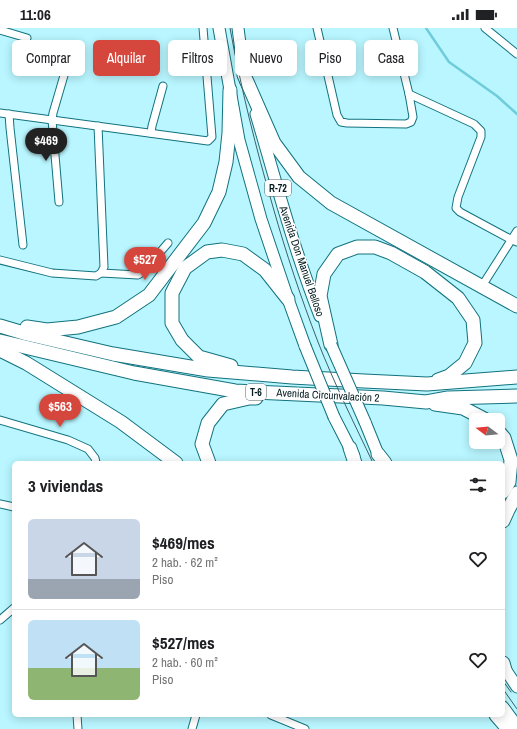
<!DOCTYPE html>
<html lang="es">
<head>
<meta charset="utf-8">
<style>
	body { margin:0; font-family:"Archivo Narrow",sans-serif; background:#f2f2f2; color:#202124; height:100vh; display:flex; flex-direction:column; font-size:15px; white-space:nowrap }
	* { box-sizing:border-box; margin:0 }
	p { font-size:13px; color:#757577 }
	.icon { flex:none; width:22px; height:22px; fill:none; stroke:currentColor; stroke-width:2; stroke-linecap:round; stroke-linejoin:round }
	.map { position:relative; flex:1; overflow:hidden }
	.side { position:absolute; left:12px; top:433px; width:493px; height:256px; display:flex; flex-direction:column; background:#fff; border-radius:6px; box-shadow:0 2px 10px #0003 }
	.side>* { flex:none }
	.banner { position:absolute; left:12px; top:12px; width:493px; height:36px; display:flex; gap:8px }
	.needle { width:26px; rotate:286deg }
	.fabs { position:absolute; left:469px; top:385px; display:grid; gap:8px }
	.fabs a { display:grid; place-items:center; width:36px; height:36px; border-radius:6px; background:#fff; box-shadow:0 2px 10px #0003; font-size:20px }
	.price { position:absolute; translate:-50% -34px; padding:0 9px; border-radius:14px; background:#d5473d; color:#fff; font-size:13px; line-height:26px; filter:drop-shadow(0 1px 2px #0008) }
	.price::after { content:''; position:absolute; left:50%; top:24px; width:12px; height:9px; margin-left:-6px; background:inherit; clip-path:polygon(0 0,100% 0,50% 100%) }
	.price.active { background:#222; color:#fff }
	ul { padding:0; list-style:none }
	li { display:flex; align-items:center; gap:12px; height:100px; padding:0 16px }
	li+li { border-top:1px solid #e0e0e0 }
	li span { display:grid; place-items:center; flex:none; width:112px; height:80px; border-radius:6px; color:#555 }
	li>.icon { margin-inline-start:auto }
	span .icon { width:48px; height:48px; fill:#fffc; stroke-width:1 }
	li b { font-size:17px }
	h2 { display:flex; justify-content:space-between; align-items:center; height:48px; padding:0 16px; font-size:17px }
	.tag { padding:0 14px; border-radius:6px; background:#fff; box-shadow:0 2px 10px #0003; font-size:14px; line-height:36px }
	.tag.active { background:#d5473d; color:#fff }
	.status { display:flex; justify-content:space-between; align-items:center; height:28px; padding:0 20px; background:#fff; direction:ltr }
	.status svg { height:11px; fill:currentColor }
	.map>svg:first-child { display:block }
</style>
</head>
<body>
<div class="status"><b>11:06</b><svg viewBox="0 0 49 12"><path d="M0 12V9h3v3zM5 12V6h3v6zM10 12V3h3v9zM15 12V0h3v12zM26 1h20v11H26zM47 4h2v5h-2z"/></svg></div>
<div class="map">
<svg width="517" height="701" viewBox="0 0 517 701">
	<rect width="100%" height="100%" fill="#b9f6ff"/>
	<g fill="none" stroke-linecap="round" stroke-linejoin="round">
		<path stroke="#6fccda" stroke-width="2.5" d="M426,0L449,34L497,68L517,86"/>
		<g stroke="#12727e" stroke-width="9">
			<g id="street">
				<path d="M317,0L337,87L341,94L347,95L406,96L411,94L413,89L409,66L393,0"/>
				<path d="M485,0L517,26"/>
				<path d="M0,2L27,10"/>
				<path d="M409,66L474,96L481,103V109L458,169L456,180L460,184L512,212L517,214"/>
				<path d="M0,85L208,113L212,109L203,0"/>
				<path d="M9,86L10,100L23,217"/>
				<path d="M151,105L152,98L163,58"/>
				<path d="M59,174L52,92L53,85L72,20"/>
				<path d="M0,232L52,245L96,248L101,245L104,239L98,98"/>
				<path d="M101,245L138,247L143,244L168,215"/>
				<path d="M482,258L517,203"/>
				<path d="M0,392L68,412L88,421L95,430L96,435"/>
				<path d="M0,476L14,479"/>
				<path d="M0,592L14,580"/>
				<path d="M77,687L78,701"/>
				<path d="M271,687L305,701"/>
				<path d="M192,701L196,687"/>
			</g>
		</g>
		<g stroke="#12727e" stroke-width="13">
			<g id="primary">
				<path d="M219,0L230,62L239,112L261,191L288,271L305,318"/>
				<path d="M238,0L244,47L246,54"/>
				<path d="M256,86C276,154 294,222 320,288"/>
				<path d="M334,389L354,428"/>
				<path d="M365,394L378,426L382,433"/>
				<path d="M503,638L517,659"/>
				<path d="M503,679L517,698"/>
			</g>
		</g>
		<g stroke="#12727e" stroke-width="15">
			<g id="highway">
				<path d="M244,47L274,115L299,149L331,175L517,278"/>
				<path d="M0,298L27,306L113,326L208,342L292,349L364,353L427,356L517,349"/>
				<path d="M27,299L47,302L78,299L116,289L149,267L204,195L219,164L226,134L229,105L230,62"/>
				<path d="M0,313L134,345L235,363L383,370L426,374L448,370L517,368"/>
				<path d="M331,317L320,268L324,246L338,226L357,219H375L391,225L425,244L458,270L473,292L475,315L465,335L449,348L438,352"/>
				<path d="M0,322L26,335L121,394L176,435"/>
				<path d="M231,338L199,329L182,312L172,295V265L185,240L207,224L222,222L243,226L265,242L288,271"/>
				<path d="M435,376L463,380L486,392"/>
				<path d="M498,403L504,410L511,432L509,454L503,464"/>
				<path d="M350,420L355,435"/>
				<path d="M378,426L385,435"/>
				<path d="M209,435L202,416L208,395L223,376L249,370H256"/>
				<path d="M503,493L508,482L517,465"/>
				<path d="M503,635L505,642"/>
				<path d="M496,687L508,701"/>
			</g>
		</g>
		<use href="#street" stroke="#fff" stroke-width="7"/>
		<use href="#primary" stroke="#fff" stroke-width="11"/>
		<use href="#highway" stroke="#fff" stroke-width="13"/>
		<g stroke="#3d6166" stroke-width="1">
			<path d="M230,0C241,61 256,120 273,179C286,225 301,270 318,314C334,355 354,395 373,435"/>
			<path d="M503,653L511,664"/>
			<path d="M503,661L517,681"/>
		</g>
		<g stroke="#12727e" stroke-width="13" stroke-linecap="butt">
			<g id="primary-bridge">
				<path d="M331,317L365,394"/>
				<path d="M305,318L334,389"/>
			</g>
		</g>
		<use href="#primary-bridge" stroke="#fff" stroke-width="11"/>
	</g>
	<g text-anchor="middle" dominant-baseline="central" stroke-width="3" stroke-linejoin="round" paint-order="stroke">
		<g fill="#fff" stroke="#4f5f62" stroke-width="1">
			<rect x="265" y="152" width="26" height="16" rx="3"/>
			<rect x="246" y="356" width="20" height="16" rx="3"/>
		</g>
		<g font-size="10" font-weight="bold" fill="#031b1e">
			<text x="278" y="160">R-72</text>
			<text x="256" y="364">T-6</text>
		</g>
		<g font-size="11" fill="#031b1e" stroke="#fff">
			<text transform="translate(302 233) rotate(71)">Avenida Don Manuel Belloso</text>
			<text transform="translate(328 367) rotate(3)">Avenida Circunvalación 2</text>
		</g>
	</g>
</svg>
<div class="fabs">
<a><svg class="needle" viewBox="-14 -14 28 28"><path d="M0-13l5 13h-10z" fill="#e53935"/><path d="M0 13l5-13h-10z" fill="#757577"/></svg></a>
</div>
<b class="price active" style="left:46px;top:134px">$469</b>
<b class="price" style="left:145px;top:253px">$527</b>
<b class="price" style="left:60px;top:400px">$563</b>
<div class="banner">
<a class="tag">Comprar</a>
<a class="tag active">Alquilar</a>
<a class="tag">Filtros</a>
<a class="tag">Nuevo</a>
<a class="tag">Piso</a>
<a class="tag">Casa</a>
</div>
<section class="side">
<h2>3 viviendas<svg class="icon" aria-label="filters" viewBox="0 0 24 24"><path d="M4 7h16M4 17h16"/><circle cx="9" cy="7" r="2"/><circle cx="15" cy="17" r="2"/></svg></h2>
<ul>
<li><span style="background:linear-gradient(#c9d6e8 75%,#9aa5b1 0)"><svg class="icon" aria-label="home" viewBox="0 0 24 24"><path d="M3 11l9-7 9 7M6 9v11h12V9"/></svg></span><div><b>$469/mes</b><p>2 hab. · 62 m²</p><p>Piso</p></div><svg class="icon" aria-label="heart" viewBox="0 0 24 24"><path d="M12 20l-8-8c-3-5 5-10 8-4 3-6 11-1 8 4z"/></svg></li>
<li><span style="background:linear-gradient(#bfe0f5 60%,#8fb573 0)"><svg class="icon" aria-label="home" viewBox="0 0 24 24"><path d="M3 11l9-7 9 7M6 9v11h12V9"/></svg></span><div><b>$527/mes</b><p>2 hab. · 60 m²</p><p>Piso</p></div><svg class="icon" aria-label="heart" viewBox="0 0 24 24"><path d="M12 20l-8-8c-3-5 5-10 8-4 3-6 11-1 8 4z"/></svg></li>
</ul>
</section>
</div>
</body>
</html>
